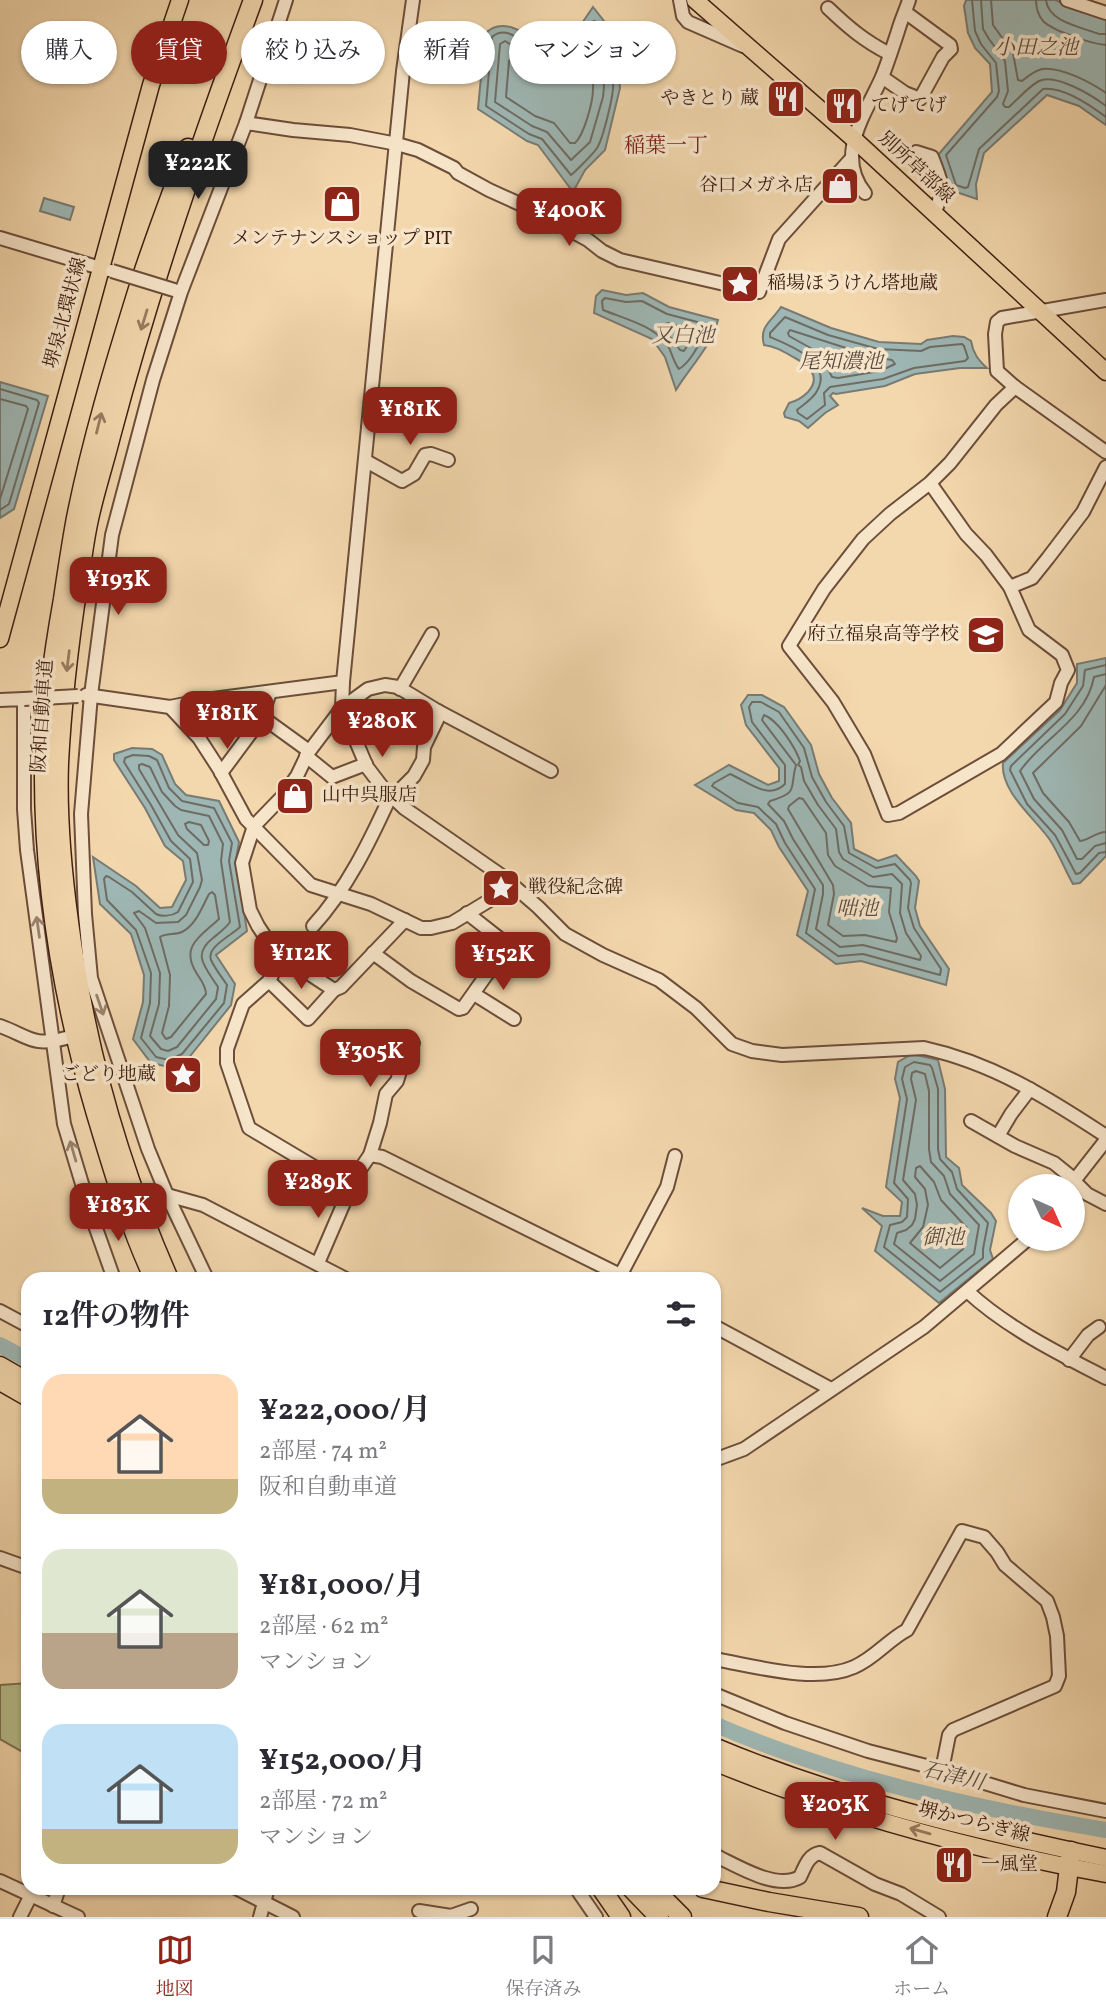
<!DOCTYPE html>
<html lang="ja">
<head>
<meta charset="utf-8">
<style>
	body { margin:0; font-family:Vollkorn,"Noto Serif JP",serif; background:#f7f7f7; color:#2b2b33; height:100vh; display:flex; flex-direction:column; font-size:26px; white-space:nowrap }
	* { box-sizing:border-box; margin:0 }
	p { font-size:23px; color:#7c7c81 }
	.icon { flex:none; width:38px; height:38px; fill:none; stroke:currentColor; stroke-width:2; stroke-linecap:round; stroke-linejoin:round }
	.map { position:relative; flex:1; overflow:hidden }
	.panel { position:absolute; left:21px; top:1272px; width:700px; height:623px; display:flex; flex-direction:column; background:#fff; border-radius:21px; box-shadow:0 2px 5px #0004 }
	.panel>* { flex:none }
	.top-card { position:absolute; left:21px; top:21px; width:700px; height:63px; display:flex; gap:14px }
	.needle { width:46px; rotate:135deg }
	.fabs { position:absolute; left:1008px; top:1174px; display:grid; gap:14px }
	.fabs a { display:grid; place-items:center; width:77px; height:77px; border-radius:50%; background:#fff; box-shadow:0 2px 5px #0004; font-size:35px }
	.price { position:absolute; translate:-50% -60px; padding:0 16px; border-radius:14px; background:#8f2418; color:#fff; font-size:23px; line-height:46px; filter:drop-shadow(0 2px 4px #0008) }
	.price::after { content:''; position:absolute; left:50%; top:42px; width:21px; height:16px; margin-left:-10px; background:inherit; clip-path:polygon(0 0,100% 0,50% 100%) }
	.price.active { background:#222; color:#fff }
	ul { padding:0; list-style:none }
	li { display:flex; align-items:center; gap:21px; height:175px; padding:0 21px }
	li span { display:grid; place-items:center; flex:none; width:196px; height:140px; border-radius:21px; color:#555 }
	li>.icon { margin-inline-start:auto }
	span .icon { width:84px; height:84px; fill:#fffc; stroke-width:1 }
	li b { font-size:30px }
	h2 { display:flex; justify-content:space-between; align-items:center; height:84px; padding:0 21px; font-size:30px }
	.tag { padding:0 24px; border-radius:32px; background:#fff; box-shadow:0 2px 5px #0004; font-size:24px; line-height:63px }
	.tag.active { background:#8f2418; color:#fff }
	.menu { display:flex; justify-content:space-around; align-items:center; height:98px; border-top:2px solid #e1e1e2; background:#fff; font-size:19px; color:#7c7c81 }
	.menu a { display:grid; justify-items:center; gap:4px }
	.menu .active { color:#8f2418 }
	.map>svg:first-child { display:block }
</style>
</head>
<body>
<div class="map">
<svg width="1106" height="1917" viewBox="0 0 1106 1917">
	<rect width="100%" height="100%" fill="#f3d7ad"/>
	<filter id="stains"><feTurbulence type="fractalNoise" baseFrequency=".00286" numOctaves="4"/><feColorMatrix values="0 0 0 0 .2 0 0 0 0 .09 0 0 0 0 .02 0 0 0 .5 -.17"/></filter>
	<radialGradient id="worn" r=".72"><stop offset=".6" stop-color="#630" stop-opacity="0"/><stop offset="1" stop-color="#630" stop-opacity=".3"/></radialGradient>
	<path fill="#b7bf8d" stroke="#7b7050" stroke-width="2" d="M28,1683V1755L0,1739V1685Z"/>
	<g fill="#9eb7b4" stroke="#787b74" stroke-width="2">
		<path d="M966,0H1055L1106,19V125L1079,106L1047,95L984,153L976,184L977,199L950,190L938,155L992,92L990,64L975,48L968,33L964,6Z"/>
		<path d="M593,7L604,21L610,37L618,67L620,88L605,150L585,170L573,192L538,145L527,141L478,109L485,34C502,15 527,34 544,46L549,44L553,45L574,35Z"/>
		<path d="M44,198L74,207L70,220L40,211Z"/>
		<path d="M602,290L626,295L643,293L669,307L718,320C711,347 690,367 676,390L665,357L652,339L594,313L596,296Z"/>
		<path d="M781,307L831,328L879,342L921,344L927,340L953,336L964,337L971,341C973,353 978,360 987,368H960L915,374L885,386L836,394L833,393L830,396L838,405L825,413L808,428L799,421L785,417L784,413L789,403C797,401 803,397 808,392C822,376 808,365 795,358C784,352 777,347 764,345C759,326 771,322 781,307Z"/>
		<path d="M0,382L48,396L14,509L0,518Z"/>
		<path d="M1106,658V856L1080,883L1073,884C1065,870 1059,854 1050,840C1036,819 1000,792 1003,763L1060,710L1077,683V664Z"/>
		<path d="M748,695H762L784,707L811,745L819,774L832,798L851,823L854,849L878,861L896,855L916,876L919,881L915,908L920,926L949,969L946,985L861,961L836,964L797,935L808,891L779,847L771,830L754,813L736,810L695,785L729,765L768,785L779,781V768L746,725L741,705Z"/>
		<path d="M132,748L152,749L162,755L175,784L186,795L219,801L239,842L236,860L247,931L216,955L235,984L231,1005L187,1060L169,1067L151,1063L133,1039L143,1002L144,975L131,934L100,904L93,857L136,886L160,908L172,907L186,880L183,861L165,846L145,808L114,760V754Z"/>
		<path d="M912,1054L938,1060L945,1089L946,1157L959,1168L962,1185L991,1213L996,1221L990,1250L993,1259L939,1303L875,1251L882,1226L862,1208L883,1216H900L902,1202L886,1187L900,1098L895,1079L898,1062Z"/>
	</g>
	<g fill="none" stroke-linecap="round" stroke-linejoin="round">
		<g stroke="#6e6c64" stroke-width="2">
			<path d="M972,0L975,31L981,44L996,63L999,91L997,97L946,155L956,185L965,188L968,187L979,149L1043,89C1063,86 1090,105 1106,117"/>
			<path d="M981,0L983,29L989,39L1005,61L1008,91L1003,104L1005,107H1009C1018,99 1028,87 1039,81C1056,73 1093,96 1106,106"/>
			<path d="M991,0L993,25L1013,53L1018,80L1022,81C1028,76 1034,71 1042,69C1060,66 1092,83 1106,93"/>
			<path d="M1036,0C1036,8 1038,15 1043,21C1053,31 1092,44 1106,45"/>
			<path d="M1046,0C1048,22 1081,27 1099,34H1106"/>
			<path d="M595,21C601,28 603,38 605,46C609,60 614,75 613,89C612,100 603,139 597,148C594,153 575,172 571,175L542,139L529,134L486,106L492,37C508,23 525,46 541,52C552,57 569,47 578,40C584,36 588,28 591,22Z"/>
			<path d="M590,40L595,42L602,70L604,87L603,97L590,142L571,160L547,132L532,126L495,102L500,44L505,41C515,47 529,58 539,61C557,66 579,52 590,40Z"/>
			<path d="M511,58C518,61 524,65 531,69C549,79 569,67 585,59L589,60C591,69 594,79 593,89C593,102 584,135 575,143H570L554,123L535,116L506,97L509,61Z"/>
			<path d="M605,298L626,302L642,301L667,314L705,324L707,329C700,342 691,362 679,369C673,362 672,352 667,344C652,325 625,319 603,310L602,301Z"/>
			<path d="M785,317L828,335L878,349L921,351L930,347L962,344L964,346L968,358L965,361L914,368L883,379L830,387L824,393L825,405L807,419L798,413L797,410C804,404 813,399 817,391C834,362 789,345 770,337V333Z"/>
			<path d="M668,323L694,331V335L684,351L680,350L664,329V325Z"/>
			<path d="M790,330L874,357L892,360L895,364L880,371L838,378L832,377L824,361L816,351L789,336L788,333Z"/>
			<path d="M0,389L37,400L39,403L9,504L0,510"/>
			<path d="M0,399L26,406L28,409L0,499"/>
			<path d="M1106,665L1085,670L1083,686L1065,714L1011,766L1010,770L1027,804L1055,835L1076,874L1080,873L1099,853L1106,852"/>
			<path d="M1106,674L1094,677C1086,720 1043,738 1020,771L1034,799L1062,830L1077,859H1082L1095,846L1106,843"/>
			<path d="M1106,685L1081,726L1033,773L1043,793L1069,822L1080,841C1087,841 1096,832 1106,832"/>
			<path d="M752,702H761L779,712L804,748L812,777L826,802L844,826L849,853L876,868L895,864L910,880L911,883L908,908L914,928L941,969L940,975L863,954L838,956L806,933L815,889L785,843L776,824L758,807L738,803L712,786L714,783L730,774C747,781 768,801 785,784V765L752,722L749,707Z"/>
			<path d="M764,715C778,720 795,747 800,761L798,765L801,767L804,781L818,805L836,829L839,852L843,859L873,877L892,874L902,884L900,913L906,933L921,956L920,960L863,945L840,947L816,929L823,894V885L793,839L784,821L768,804L770,801C800,792 789,789 796,765L762,720Z"/>
			<path d="M133,755L149,756L157,760L169,788L182,801L214,808L232,843L229,861L240,927C232,935 206,947 211,960C215,969 222,977 227,985L224,1003L182,1054L169,1060L156,1057L141,1038L150,1003L151,973L136,930L107,900L104,879L106,876L109,877L132,892L156,914C162,917 172,916 178,912L193,882L190,859L171,841L151,805L124,762L125,758Z"/>
			<path d="M142,764L150,767L162,792L175,806L181,810L209,816L223,844L221,861L230,922C226,928 219,933 213,938C191,955 206,968 218,987L216,999L177,1047L168,1051L161,1049L150,1036L159,1004L160,973L145,928L134,913L139,911L156,923L178,922L186,915L200,887L202,880L197,853L178,835L139,769V765Z"/>
			<path d="M799,798L803,799L826,833L828,855L835,866L868,886L891,888L889,912L897,938L896,942L865,935L843,936L828,925L834,894L833,885L788,809L789,806Z"/>
			<path d="M189,822L201,825L209,841L208,845H204L187,829L185,824Z"/>
			<path d="M212,892L215,895L219,919C201,936 179,946 197,974C201,980 206,986 206,994L171,1037L166,1039L162,1033L169,1006L170,975L160,937C166,933 175,935 182,932C196,925 202,907 209,894Z"/>
			<path d="M914,1062L930,1065L932,1068L938,1089V1149L940,1159L952,1172L957,1189L988,1223L983,1249V1258L940,1292L884,1247L890,1225L902,1222L907,1217L908,1199L894,1183L907,1099L902,1079L905,1067Z"/>
			<path d="M916,1071L925,1074L929,1091V1149L931,1162L944,1176L950,1194L979,1225L974,1254L940,1281L894,1244L897,1233L906,1230L912,1225L915,1219L917,1205L915,1194L903,1180L916,1100L911,1079L912,1073Z"/>
			<path d="M920,1166L934,1182L941,1200L967,1228L963,1249L940,1268L910,1243L923,1227L928,1205L925,1189L915,1177L916,1168Z"/>
		</g>
		<g stroke="#9eb7b4" stroke-width="16">
			<path d="M0,1345L28,1360"/>
			<path d="M714,1724C838,1778 973,1808 1106,1830"/>
		</g>
		<g stroke="#6c4e3a" stroke-width="16">
			<g id="minor">
				<path d="M413,0L403,71L343,682L342,708L367,767L383,788L404,808L502,876L538,907L565,934L603,955L659,980L696,1008L732,1044L752,1051L782,1055L924,1048C993,1063 1048,1098 1106,1136"/>
				<path d="M680,0L683,16L688,22L743,46"/>
				<path d="M1067,0L1106,13"/>
				<path d="M828,8C848,27 864,41 890,54"/>
				<path d="M882,77L905,93L920,99L943,57L951,49L950,45L905,12"/>
				<path d="M246,123L293,130L350,135L397,144L418,150L454,168L458,173L489,190L531,209L588,240L602,251L620,260L759,292L779,239L850,160"/>
				<path d="M916,152L932,157C942,184 946,186 934,214"/>
				<path d="M865,193C834,155 866,113 882,77C888,62 893,46 898,31C901,20 906,10 909,0"/>
				<path d="M0,238L107,270"/>
				<path d="M1106,300L1002,318L997,322L995,334L997,371L1015,387L1106,452"/>
				<path d="M366,461L402,481L414,474L425,455L431,454L448,460"/>
				<path d="M930,483L966,534L986,555L1010,587L1029,630L1062,655L1068,670L1061,683L1056,702L1001,754L899,813L888,815L864,754L833,702L789,646L824,589L863,539L890,514L930,483L950,463L996,405L1015,387"/>
				<path d="M1010,587L1032,578L1048,558L1083,512L1106,467"/>
				<path d="M400,689L432,634"/>
				<path d="M86,695L170,707L205,700L343,682"/>
				<path d="M0,700L24,699V809L27,850L64,1124L92,1217L114,1279"/>
				<path d="M170,707L199,738L219,769L246,819L311,885L371,904L421,928H431L452,923L495,897L509,892H518"/>
				<path d="M262,717L309,751"/>
				<path d="M306,756L332,777L366,764"/>
				<path d="M221,773L261,719L270,692"/>
				<path d="M393,797L414,776L423,760L424,747L437,720L438,711"/>
				<path d="M405,920L341,987L334,990L302,969L280,959L258,926L250,910L242,863L254,826L282,797L297,776L308,753L342,708L368,689L385,685L398,687L436,710L551,771"/>
				<path d="M313,926C347,889 370,841 391,795"/>
				<path d="M373,953L411,981L459,1009L463,1008L487,974L499,962L509,946L467,913"/>
				<path d="M280,959L269,981L243,1004L227,1049V1063L249,1128L348,1187"/>
				<path d="M269,981L308,1019L334,990"/>
				<path d="M474,994L514,1019"/>
				<path d="M0,1026C30,1037 32,1047 66,1038"/>
				<path d="M971,1121L1015,1146L1054,1163L1075,1180"/>
				<path d="M998,1136L1011,1114L1030,1089"/>
				<path d="M370,1155L382,1157L628,1279"/>
				<path d="M1074,1181L1087,1194L1106,1204"/>
				<path d="M1070,1186L1106,1140"/>
				<path d="M152,1197L167,1195L203,1205L346,1279"/>
				<path d="M92,1217L105,1212"/>
				<path d="M318,1263L346,1198L348,1187L370,1155L380,1123L386,1094L397,1081L405,1055L413,1043"/>
				<path d="M620,1276L667,1187L675,1156"/>
				<path d="M207,1279L167,1195L148,1149L91,978L85,914L81,814L91,695L112,535L153,380L181,292L246,123L286,0"/>
				<path d="M967,1291C1007,1328 1058,1353 1106,1378"/>
				<path d="M0,1311L28,1326"/>
				<path d="M714,1326L831,1389"/>
				<path d="M1069,1360L1088,1335L1099,1327"/>
				<path d="M714,1460L744,1449L924,1327L1028,1239"/>
				<path d="M0,1558L28,1568"/>
				<path d="M714,1659C755,1666 815,1684 854,1667C875,1658 888,1640 907,1630L962,1531L984,1537L997,1552L1005,1565L1047,1601L1053,1617L1057,1636L1059,1676L1055,1686L953,1730L949,1735L942,1770"/>
				<path d="M714,1694L785,1723L868,1751L942,1770L1024,1795L1106,1811"/>
				<path d="M714,1855C736,1865 776,1891 800,1877C805,1867 808,1855 820,1853L875,1884L901,1894L939,1917"/>
				<path d="M0,1881L78,1917"/>
				<path d="M236,1888L293,1917"/>
				<path d="M576,1888L596,1917"/>
				<path d="M53,1906L59,1888"/>
				<path d="M419,1911L451,1916L471,1909"/>
				<path d="M20,1917L31,1895"/>
				<path d="M260,1917L268,1888"/>
			</g>
		</g>
		<g stroke="#3f2013" stroke-width="19">
			<g id="major">
				<path d="M695,0L855,140L1106,372"/>
				<path d="M0,639L151,85L180,0"/>
				<path d="M0,1365L28,1381"/>
				<path d="M0,1382L28,1398"/>
				<path d="M714,1746C840,1799 973,1830 1106,1858"/>
				<path d="M714,1762C838,1813 974,1850 1106,1874"/>
			</g>
		</g>
		<g stroke="#3f2013" stroke-width="21">
			<g id="highway">
				<path d="M154,1279C129,1226 113,1170 96,1114C63,1002 43,885 44,767C45,711 53,655 63,599C67,572 71,545 76,518C91,442 114,366 137,292C152,243 171,196 188,148"/>
				<path d="M169,1279C119,1166 85,1045 69,922C62,870 57,816 59,763C62,704 69,644 78,585C82,563 84,541 89,519C95,491 104,464 111,436C150,288 200,144 253,0"/>
				<path d="M601,1888L621,1917"/>
				<path d="M631,1888L659,1917"/>
				<path d="M653,1888L682,1917"/>
				<path d="M703,1888L769,1902L859,1917"/>
				<path d="M1057,1917L1066,1892L1071,1851"/>
			</g>
		</g>
		<use href="#minor" stroke="#f7e5ca" stroke-width="12"/>
		<use href="#major" stroke="#f3d7ad" stroke-width="16"/>
		<use href="#highway" stroke="#f3d7ad" stroke-width="18"/>
		<g stroke="#6c4e3a" stroke-width="16" stroke-linecap="butt">
			<g id="minor-bridge">
				<path d="M112,271L174,290"/>
				<path d="M24,699L78,696"/>
			</g>
		</g>
		<use href="#minor-bridge" stroke="#f7e5ca" stroke-width="12"/>
	</g>
	<defs><path id="oneway-shaft" d="M-6 0H5M1.5-3L5.5 0L1.5 3" fill="none" stroke-width="1.6" stroke-linecap="round" stroke-linejoin="round" transform="scale(1.75)"/></defs>
	<g stroke="#997c60">
		<use href="#oneway-shaft" transform="translate(144 320) rotate(107)"/>
		<use href="#oneway-shaft" transform="translate(99 423) rotate(-76)"/>
		<use href="#oneway-shaft" transform="translate(68 661) rotate(97)"/>
		<use href="#oneway-shaft" transform="translate(920 1831) rotate(-164)"/>
	</g>
	<g stroke="#9b826e">
		<use href="#oneway-shaft" transform="translate(38 927) rotate(-98)"/>
		<use href="#oneway-shaft" transform="translate(100 1005) rotate(71)"/>
		<use href="#oneway-shaft" transform="translate(73 1151) rotate(-106)"/>
	</g>
	<defs>
		<g id="restaurant-square" transform="scale(2.0125)"><rect x="-9" y="-9" width="18" height="18" rx="4" fill="#8f2418" stroke="#f7e5ca"/><path d="M-5-6h1v4h1v-4h1v4h1v-4h1v5L-1.5 .5V6h-2V.5L-5-1ZM5-6V6H3V1.5H1.5Q1.5-4 5-6Z" fill="#fff"/></g>
		<g id="shop-square" transform="scale(2.0125)"><rect x="-9" y="-9" width="18" height="18" rx="4" fill="#8f2418" stroke="#f7e5ca"/><path d="M-5-2.5h2.3a2.7 3.5 0 0 1 5.4 0H5L5.5 6h-11ZM-1.5-2.5h3a1.5 2.3 0 0 0-3 0Z" fill="#fff"/></g>
		<g id="sight-square" transform="scale(2.0125)"><rect x="-9" y="-9" width="18" height="18" rx="4" fill="#8f2418" stroke="#f7e5ca"/><path d="M0-6L1.8-2.2L6-1.7L2.9 1.2L3.7 5.4L0 3.3L-3.7 5.4L-2.9 1.2L-6-1.7L-1.8-2.2Z" fill="#fff"/></g>
		<g id="school-square" transform="scale(2.0125)"><rect x="-9" y="-9" width="18" height="18" rx="4" fill="#8f2418" stroke="#f7e5ca"/><path d="M0-5L7-2L0 1L-7-2ZM-4 1L0 2.5L4 1V4Q0 6-4 4Z" fill="#fff"/></g>
	</defs>
	<g fill-rule="evenodd">
		<use href="#restaurant-square" x="786" y="99"/>
		<use href="#restaurant-square" x="844" y="106"/>
		<use href="#shop-square" x="840" y="186"/>
		<use href="#shop-square" x="342" y="204"/>
		<use href="#sight-square" x="740" y="284"/>
		<use href="#school-square" x="986" y="635"/>
		<use href="#shop-square" x="295" y="796"/>
		<use href="#sight-square" x="501" y="888"/>
		<use href="#sight-square" x="183" y="1075"/>
		<use href="#restaurant-square" x="954" y="1865"/>
	</g>
	<g text-anchor="middle" dominant-baseline="central" stroke-width="7" stroke-linejoin="round" paint-order="stroke">
		<g font-size="19" fill="#3f2013" stroke="#f7e5ca" text-anchor="start">
			<text x="759" y="99" text-anchor="end">やきとり 蔵</text>
			<text x="871" y="106">てげてげ</text>
			<text x="813" y="186" text-anchor="end">谷口メガネ店</text>
			<text x="342" y="239" text-anchor="middle">メンテナンスショップ PIT</text>
			<text x="767" y="284">稲場ほうけん塔地蔵</text>
			<text x="959" y="635" text-anchor="end">府立福泉高等学校</text>
			<text x="322" y="796">山中呉服店</text>
			<text x="528" y="888">戦役紀念碑</text>
			<text x="156" y="1075" text-anchor="end">ごどり地蔵</text>
			<text x="981" y="1865">一風堂</text>
		</g>
		<g font-size="19" fill="#3f2013" stroke="#f7e5ca">
			<text transform="translate(916 168) rotate(43)">別所草部線</text>
			<text transform="translate(66 313) rotate(-75)">堺泉北環状線</text>
			<text transform="translate(43 716) rotate(-86)">阪和自動車道</text>
			<text transform="translate(974 1823) rotate(14)">堺かつらぎ線</text>
		</g>
		<g font-size="21" font-style="italic" fill="#5c4d43" stroke="#f7e5ca">
			<text x="1036" y="48">小田之池</text>
			<text x="683" y="336">又白池</text>
			<text x="841" y="362">尾知濃池</text>
			<text x="857" y="909">咄池</text>
			<text x="943" y="1238">御池</text>
			<text transform="translate(953 1777) rotate(13)">石津川</text>
		</g>
		<g font-size="21" fill="#7a1f14" stroke="#f7e5ca">
			<text x="666" y="146">稲葉一丁</text>
		</g>
	</g>
	<rect width="100%" height="100%" filter="url(#stains)"/>
	<rect width="100%" height="100%" fill="url(#worn)"/>
</svg>
<div class="fabs">
<a><svg class="needle" viewBox="-14 -14 28 28"><path d="M0-13l5 13h-10z" fill="#e53935"/><path d="M0 13l5-13h-10z" fill="#7c7c81"/></svg></a>
</div>
<b class="price active" style="left:198px;top:201px">¥222K</b>
<b class="price" style="left:569px;top:248px">¥400K</b>
<b class="price" style="left:410px;top:447px">¥181K</b>
<b class="price" style="left:118px;top:617px">¥193K</b>
<b class="price" style="left:227px;top:751px">¥181K</b>
<b class="price" style="left:382px;top:759px">¥280K</b>
<b class="price" style="left:301px;top:991px">¥112K</b>
<b class="price" style="left:503px;top:992px">¥152K</b>
<b class="price" style="left:370px;top:1089px">¥305K</b>
<b class="price" style="left:318px;top:1220px">¥289K</b>
<b class="price" style="left:118px;top:1243px">¥183K</b>
<b class="price" style="left:835px;top:1842px">¥203K</b>
<div class="top-card">
<a class="tag">購入</a>
<a class="tag active">賃貸</a>
<a class="tag">絞り込み</a>
<a class="tag">新着</a>
<a class="tag">マンション</a>
</div>
<section class="panel">
<h2>12件の物件<svg class="icon" aria-label="filters" viewBox="0 0 24 24"><path d="M4 7h16M4 17h16"/><circle cx="9" cy="7" r="2"/><circle cx="15" cy="17" r="2"/></svg></h2>
<ul>
<li><span style="background:linear-gradient(#ffd9b3 75%,#c2b280 0)"><svg class="icon" aria-label="home" viewBox="0 0 24 24"><path d="M3 11l9-7 9 7M6 9v11h12V9"/></svg></span><div><b>¥222,000/月</b><p>2部屋 · 74 m²</p><p>阪和自動車道</p></div></li>
<li><span style="background:linear-gradient(#dfe7d0 60%,#b9a48a 0)"><svg class="icon" aria-label="home" viewBox="0 0 24 24"><path d="M3 11l9-7 9 7M6 9v11h12V9"/></svg></span><div><b>¥181,000/月</b><p>2部屋 · 62 m²</p><p>マンション</p></div></li>
<li><span style="background:linear-gradient(#bfe0f5 75%,#c2b280 0)"><svg class="icon" aria-label="home" viewBox="0 0 24 24"><path d="M3 11l9-7 9 7M6 9v11h12V9"/></svg></span><div><b>¥152,000/月</b><p>2部屋 · 72 m²</p><p>マンション</p></div></li>
</ul>
</section>
</div>
<nav class="menu">
<a class="active"><svg class="icon" aria-label="map" viewBox="0 0 24 24"><path d="M3 6l6-2 6 2 6-2v14l-6 2-6-2-6 2zM9 4v14M15 6v14"/></svg>地図</a>
<a><svg class="icon" aria-label="saved" viewBox="0 0 24 24"><path d="M7 4h10v16l-5-4-5 4z"/></svg>保存済み</a>
<a><svg class="icon" aria-label="home" viewBox="0 0 24 24"><path d="M3 11l9-7 9 7M6 9v11h12V9"/></svg>ホーム</a>
</nav>
</body>
</html>
